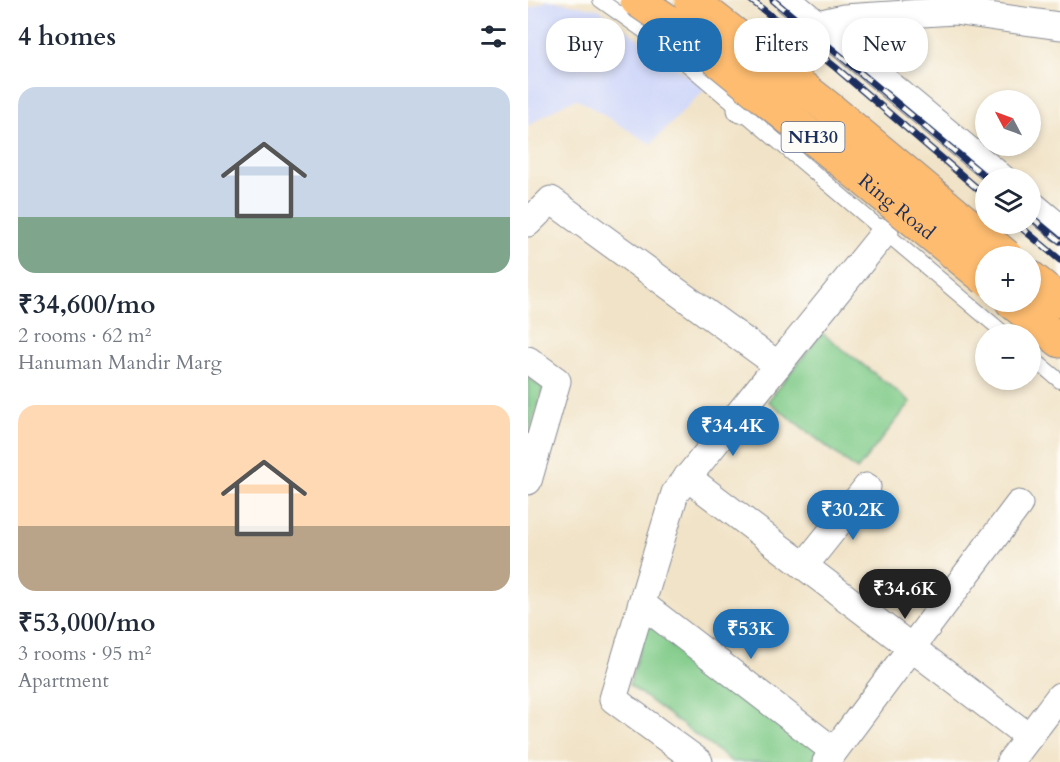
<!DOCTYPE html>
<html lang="en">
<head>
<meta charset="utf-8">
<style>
	body { margin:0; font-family:Cardo,serif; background:#f2f2f3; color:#1f2937; height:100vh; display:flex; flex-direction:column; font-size:22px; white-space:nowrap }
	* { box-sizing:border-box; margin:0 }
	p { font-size:20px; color:#747a83 }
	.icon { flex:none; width:33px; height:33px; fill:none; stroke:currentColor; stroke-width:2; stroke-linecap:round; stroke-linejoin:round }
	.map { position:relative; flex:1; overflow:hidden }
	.details { display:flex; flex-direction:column; background:#fff; width:528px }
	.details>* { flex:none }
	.banner { position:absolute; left:18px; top:18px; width:423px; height:54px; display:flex; gap:12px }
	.needle { width:39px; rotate:311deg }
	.controls { position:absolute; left:447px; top:90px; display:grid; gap:12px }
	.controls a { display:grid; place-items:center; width:66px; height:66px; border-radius:50%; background:#fff; box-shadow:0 3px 9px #0003; font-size:30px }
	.price { position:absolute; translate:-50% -51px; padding:0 14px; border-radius:21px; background:#1f6fb2; color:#fff; font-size:20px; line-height:39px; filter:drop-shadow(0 2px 3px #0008) }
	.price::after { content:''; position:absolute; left:50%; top:36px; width:18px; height:14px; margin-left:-9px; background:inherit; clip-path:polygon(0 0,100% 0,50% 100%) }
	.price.selected { background:#222; color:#fff }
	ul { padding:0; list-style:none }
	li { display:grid; align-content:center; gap:12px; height:318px; padding:0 18px }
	li span { display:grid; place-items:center; height:186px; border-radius:18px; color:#555 }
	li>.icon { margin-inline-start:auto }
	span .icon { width:108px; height:108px; fill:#fffc; stroke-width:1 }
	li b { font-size:26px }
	h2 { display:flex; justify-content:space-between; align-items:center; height:72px; padding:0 18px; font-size:26px }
	.tag { padding:0 21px; border-radius:24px; background:#fff; box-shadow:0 3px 9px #0003; font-size:21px; line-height:54px }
	.tag.selected { background:#1f6fb2; color:#fff }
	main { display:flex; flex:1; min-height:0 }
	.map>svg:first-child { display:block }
</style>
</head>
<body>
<main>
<section class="details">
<h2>4 homes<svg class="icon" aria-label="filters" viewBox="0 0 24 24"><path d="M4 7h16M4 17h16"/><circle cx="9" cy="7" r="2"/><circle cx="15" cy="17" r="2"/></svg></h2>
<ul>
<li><span style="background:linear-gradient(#c9d6e8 70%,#7fa58c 0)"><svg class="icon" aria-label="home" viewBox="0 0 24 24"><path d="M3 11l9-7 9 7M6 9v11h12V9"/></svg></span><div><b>₹34,600/mo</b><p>2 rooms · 62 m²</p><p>Hanuman Mandir Marg</p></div></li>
<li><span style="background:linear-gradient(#ffd9b3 65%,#b9a48a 0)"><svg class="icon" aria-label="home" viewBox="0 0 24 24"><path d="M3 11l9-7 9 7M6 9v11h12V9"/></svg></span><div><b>₹53,000/mo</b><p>3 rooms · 95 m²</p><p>Apartment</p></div></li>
</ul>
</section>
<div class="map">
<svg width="532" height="762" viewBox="0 0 532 762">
	<rect width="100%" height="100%" fill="#fdfcf7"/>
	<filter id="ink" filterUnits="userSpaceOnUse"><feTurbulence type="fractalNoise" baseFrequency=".0167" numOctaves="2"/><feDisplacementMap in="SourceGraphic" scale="12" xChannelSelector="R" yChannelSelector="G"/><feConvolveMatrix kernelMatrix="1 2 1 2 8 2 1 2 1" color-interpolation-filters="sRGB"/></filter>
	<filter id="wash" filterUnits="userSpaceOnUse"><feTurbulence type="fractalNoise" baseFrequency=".008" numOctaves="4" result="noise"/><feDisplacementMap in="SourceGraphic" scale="24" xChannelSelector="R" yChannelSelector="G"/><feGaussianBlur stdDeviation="1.35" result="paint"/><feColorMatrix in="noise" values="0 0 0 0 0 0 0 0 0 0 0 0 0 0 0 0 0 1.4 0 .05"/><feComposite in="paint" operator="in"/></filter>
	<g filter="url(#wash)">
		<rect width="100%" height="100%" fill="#f1e3c7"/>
		<path fill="#d2d9f9" d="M21,0L71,9L177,89L123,144L49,99L35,104L0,126V9Z"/>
		<g fill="#7fca87" stroke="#4d7c72" stroke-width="1.5">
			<path d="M294,333L383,402L329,470L240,401Z"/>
			<path d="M0,377L15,388L0,438Z"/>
			<path d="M121,618L292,748L283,762H204L101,685Z"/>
		</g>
	</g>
	<g filter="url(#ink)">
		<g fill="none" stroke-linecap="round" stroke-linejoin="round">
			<g stroke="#868992" stroke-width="16">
				<g id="service">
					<path d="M72,0L137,46L477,334"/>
					<path d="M502,356L532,381"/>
				</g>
			</g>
			<g stroke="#868992" stroke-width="29">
				<g id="minor">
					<path d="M260,0L474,178"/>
					<path d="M213,109L290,24L316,18L426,11L532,26"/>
					<path d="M502,203L532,228"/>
					<path d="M0,223L23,200L250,365"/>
					<path d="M0,360L29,381L0,481"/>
					<path d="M159,477L501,737"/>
					<path d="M276,566L339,487"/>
					<path d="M114,604L306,751"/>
					<path d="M171,762L85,699L147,493L357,232"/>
					<path d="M298,762L491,504"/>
					<path d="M482,762L532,696"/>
				</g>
			</g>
			<g stroke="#868992" stroke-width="35">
				<g id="trunk">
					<path d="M502,277L532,301"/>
					<path d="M484,302L532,341"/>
				</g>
			</g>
			<use href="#service" stroke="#fff" stroke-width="14"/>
			<use href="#minor" stroke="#fff" stroke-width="27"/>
			<use href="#trunk" stroke="#fdbc70" stroke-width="33"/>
			<g stroke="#1b2f5e" stroke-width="7">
				<g id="rail">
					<path d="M223,0L307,67L458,196"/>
					<path d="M245,0L459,178"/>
					<path d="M502,216L532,241"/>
					<path d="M489,224L532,260"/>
				</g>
			</g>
			<use href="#rail" stroke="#fdfcf7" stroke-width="4.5" stroke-dasharray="14" stroke-linecap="butt"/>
			<g stroke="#868992" stroke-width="35" stroke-linecap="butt">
				<g id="trunk-bridge">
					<path id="s1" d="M109,0L153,30L458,279"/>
					<path d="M163,0L302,109L478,256"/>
				</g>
			</g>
			<use href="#trunk-bridge" stroke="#fdbc70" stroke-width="33"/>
		</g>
	</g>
	<g text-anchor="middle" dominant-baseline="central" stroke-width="6" stroke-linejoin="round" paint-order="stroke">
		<rect fill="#fdfcf7" stroke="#5f6c8c" stroke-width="1.5" x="253.5" y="122" width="63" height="30" rx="4.5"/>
		<g font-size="18" font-weight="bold" fill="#1b2f5e">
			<text x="285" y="137">NH30</text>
		</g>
		<g font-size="20" fill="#1b2f5e" stroke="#fdfcf7">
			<text stroke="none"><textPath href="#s1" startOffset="332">Ring Road</textPath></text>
		</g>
	</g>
</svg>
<div class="controls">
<a><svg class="needle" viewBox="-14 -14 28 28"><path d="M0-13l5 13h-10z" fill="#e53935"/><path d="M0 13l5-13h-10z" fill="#747a83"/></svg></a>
<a><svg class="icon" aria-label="layers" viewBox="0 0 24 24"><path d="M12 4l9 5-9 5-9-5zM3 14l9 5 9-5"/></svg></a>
<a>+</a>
<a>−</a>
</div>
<b class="price" style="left:205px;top:457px">₹34.4K</b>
<b class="price" style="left:325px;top:541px">₹30.2K</b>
<b class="price selected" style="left:377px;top:620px">₹34.6K</b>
<b class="price" style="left:223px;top:660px">₹53K</b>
<div class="banner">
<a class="tag">Buy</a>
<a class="tag selected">Rent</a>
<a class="tag">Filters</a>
<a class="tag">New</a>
</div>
</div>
</main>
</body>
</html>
